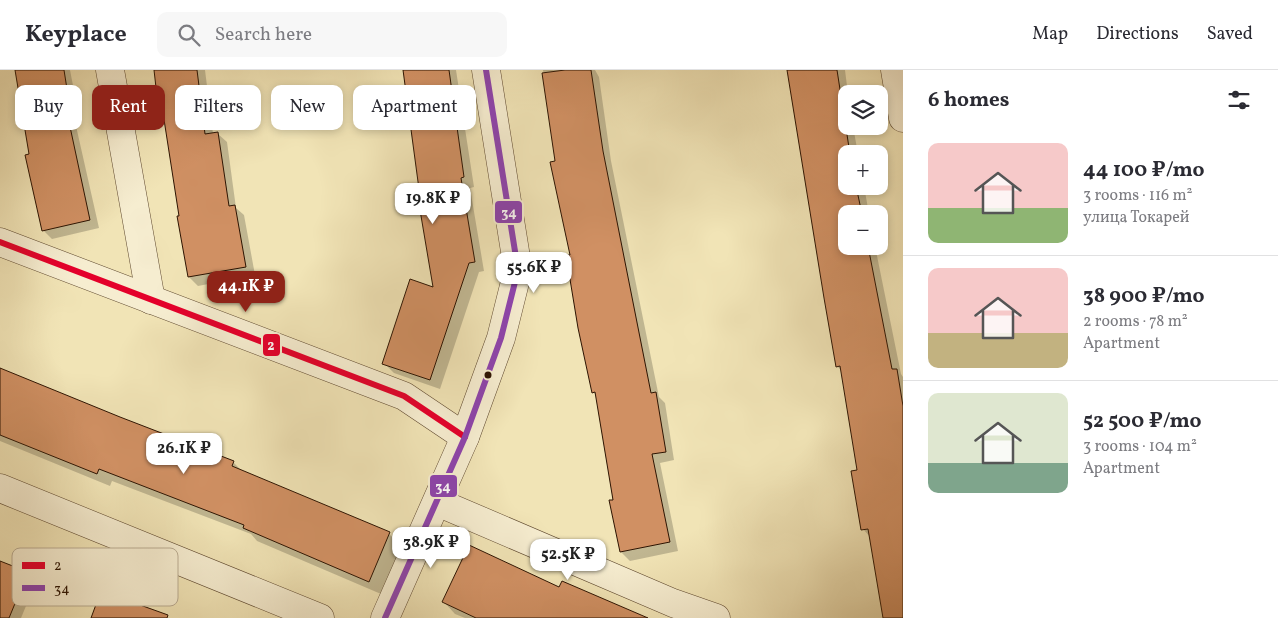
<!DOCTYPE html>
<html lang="en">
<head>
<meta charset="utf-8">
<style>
	body { margin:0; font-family:Vollkorn,serif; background:#f7f7f7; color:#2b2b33; height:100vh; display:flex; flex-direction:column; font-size:19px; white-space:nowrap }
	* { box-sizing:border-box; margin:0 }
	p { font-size:16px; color:#7c7c81 }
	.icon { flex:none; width:28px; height:28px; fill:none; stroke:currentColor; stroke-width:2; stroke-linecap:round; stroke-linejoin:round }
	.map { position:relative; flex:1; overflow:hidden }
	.sheet { display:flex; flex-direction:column; background:#fff; width:375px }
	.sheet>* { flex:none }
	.hud { position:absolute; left:15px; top:15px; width:475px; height:45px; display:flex; gap:10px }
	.buttons { position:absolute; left:838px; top:15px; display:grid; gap:10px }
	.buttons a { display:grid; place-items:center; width:50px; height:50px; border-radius:10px; background:#fff; box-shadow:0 2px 8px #0003; font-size:25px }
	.price { position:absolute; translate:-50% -42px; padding:0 11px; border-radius:10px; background:#fff; color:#222; font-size:16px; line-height:32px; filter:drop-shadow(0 1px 2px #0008) }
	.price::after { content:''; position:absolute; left:50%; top:30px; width:15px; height:11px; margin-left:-8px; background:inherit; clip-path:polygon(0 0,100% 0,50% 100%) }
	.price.on { background:#8f2418; color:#fff }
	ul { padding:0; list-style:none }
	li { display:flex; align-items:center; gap:15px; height:125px; padding:0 25px }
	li+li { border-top:1px solid #e1e1e2 }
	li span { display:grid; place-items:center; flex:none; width:140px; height:100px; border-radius:10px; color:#555 }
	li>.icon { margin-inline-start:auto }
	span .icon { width:60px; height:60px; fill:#fffc; stroke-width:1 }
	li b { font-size:21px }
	h2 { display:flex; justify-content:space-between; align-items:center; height:60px; padding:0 25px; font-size:21px }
	.tag { padding:0 18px; border-radius:10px; background:#fff; box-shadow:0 2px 8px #0003; font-size:18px; line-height:45px }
	.tag.on { background:#8f2418; color:#fff }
	header { display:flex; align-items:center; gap:30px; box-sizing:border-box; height:70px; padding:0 25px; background:#fff; border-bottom:1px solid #e1e1e2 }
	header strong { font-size:24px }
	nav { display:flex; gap:28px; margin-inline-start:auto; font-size:18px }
	.search { width:350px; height:45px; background:#f7f7f7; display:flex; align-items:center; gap:12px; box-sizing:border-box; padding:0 18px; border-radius:10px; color:#7c7c81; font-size:19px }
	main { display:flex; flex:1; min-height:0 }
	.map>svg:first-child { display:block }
</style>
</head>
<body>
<header>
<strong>Keyplace</strong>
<div class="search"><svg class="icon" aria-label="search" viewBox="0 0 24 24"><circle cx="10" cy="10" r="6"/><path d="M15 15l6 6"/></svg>Search here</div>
<nav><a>Map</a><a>Directions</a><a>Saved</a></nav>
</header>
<main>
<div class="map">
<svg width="903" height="548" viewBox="0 0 903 548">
	<rect width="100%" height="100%" fill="#f1e4b6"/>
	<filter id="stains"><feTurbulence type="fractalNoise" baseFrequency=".004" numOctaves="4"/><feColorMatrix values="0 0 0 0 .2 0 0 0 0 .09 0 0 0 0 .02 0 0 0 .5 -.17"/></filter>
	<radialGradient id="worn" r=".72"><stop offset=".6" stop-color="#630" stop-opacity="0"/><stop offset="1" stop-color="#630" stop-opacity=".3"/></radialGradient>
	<g fill="#0003">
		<path d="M16,0H70L79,46L74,47L99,158L52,169L43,160Z"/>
		<path d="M155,0H205L213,64H218L227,72L236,138L244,145L255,205L198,216L189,207L166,49L160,43Z"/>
		<path d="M404,0H456L474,117L470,118L484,201L479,202L440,319L394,303L384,293L435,219Z"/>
		<path d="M543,0H595L599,7L611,91L659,327L665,333L674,390L660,393L678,481L630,491L621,482L597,326L593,322Z"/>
		<path d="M788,0H845L848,24H846V56H853L858,84H846V116H864L869,144H846V176H875L901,304L903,307V548H884L871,468L863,459L858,401L842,301L837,296Z"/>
		<path d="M0,300L233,392L243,402L389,464L402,476L381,524L257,471L251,464L112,411L110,416L0,371Z"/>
		<path d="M0,492L27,503L36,512L21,548H0Z"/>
		<path d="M560,519L639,548H465L455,544L444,532Z"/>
	</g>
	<g fill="#d09063" stroke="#2d1402">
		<path d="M15,0H64L70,38H66L90,150L42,161L25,85L29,84Z"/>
		<path d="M154,0H197L205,64L218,62L229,136L235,135L246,197L188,207L177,146H179L163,43L159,44Z"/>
		<path d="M403,0H449L464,107L461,108L475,192L469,193L430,310L382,294L410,209L433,217L419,134H421Z"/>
		<path d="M565,0H591L603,81L651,323L656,322L666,382L652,384L670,472L620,482L609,430H613L595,322L592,323L578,258L566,185H570L550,92L555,91L542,3Z"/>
		<path d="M787,0H837L850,84H846V116H856L862,144H846V176H868L892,299H897L903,336V548H883L868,459L861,460L851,401L857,400L840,296L836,297L824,228Z"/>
		<path d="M0,298L120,347L234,391L232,396L390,462L369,512L243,458L244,455L99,399L97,404L0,365Z"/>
		<path d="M469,475L559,517L562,511L648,548H476L442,532Z"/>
		<path d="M0,491L28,502L9,548H0Z"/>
		<path d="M101,521L168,545L167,548H91Z"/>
	</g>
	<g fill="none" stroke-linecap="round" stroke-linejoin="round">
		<g stroke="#5e482f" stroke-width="29">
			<g id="minor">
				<path d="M110,0L151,230"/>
				<path d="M895,0L903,48"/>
				<path d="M0,172L404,326L465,367"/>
				<path d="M0,418L320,548"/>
				<path d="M437,432L673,533L716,548"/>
				<path d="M385,548L465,367L501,268L518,200L486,0"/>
			</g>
		</g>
		<use href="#minor" stroke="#f6edd0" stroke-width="28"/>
		<g stroke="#f6edd0" stroke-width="10">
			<path id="bus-1" d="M0,172L404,326L465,367"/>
		</g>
		<g stroke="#f6edd0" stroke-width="10">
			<path id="bus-2" d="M385,548L465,367L501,268L518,200L486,0"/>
		</g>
		<use href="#bus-1" stroke="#e4002b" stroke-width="6"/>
		<use href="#bus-2" stroke="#8e44ad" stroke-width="6"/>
	</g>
	<circle fill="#2d1402" stroke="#f6edd0" stroke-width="2" cx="488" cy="305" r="4.5"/>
	<rect x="12" y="478" width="166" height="58" rx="8" fill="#f6edd0" stroke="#baac92" stroke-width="1"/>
	<rect x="22" y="492" width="23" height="7" fill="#e4002b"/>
	<rect x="22" y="515" width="23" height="6" fill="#8e44ad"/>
	<g font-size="14" fill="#2d1402">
		<text x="54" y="500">2</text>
		<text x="54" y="523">34</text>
	</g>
	<g stroke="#f6edd0" stroke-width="2">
		<rect x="494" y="130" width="29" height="24" rx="5" fill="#8e44ad"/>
		<rect x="262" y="263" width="19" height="24" rx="5" fill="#e4002b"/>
		<rect x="429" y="404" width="29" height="24" rx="5" fill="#8e44ad"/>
	</g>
	<g font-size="14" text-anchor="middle" font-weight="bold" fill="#fff">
		<text x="509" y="147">34</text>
		<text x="271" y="280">2</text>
		<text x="443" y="421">34</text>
	</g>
	<rect width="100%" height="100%" filter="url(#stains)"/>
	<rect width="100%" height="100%" fill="url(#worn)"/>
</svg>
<div class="buttons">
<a><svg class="icon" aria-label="layers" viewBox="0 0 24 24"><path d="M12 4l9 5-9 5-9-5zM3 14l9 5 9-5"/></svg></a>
<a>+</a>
<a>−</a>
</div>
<b class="price" style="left:433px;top:155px">19.8K ₽</b>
<b class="price" style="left:534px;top:224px">55.6K ₽</b>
<b class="price on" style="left:246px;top:243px">44.1K ₽</b>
<b class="price" style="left:184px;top:405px">26.1K ₽</b>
<b class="price" style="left:431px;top:499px">38.9K ₽</b>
<b class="price" style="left:568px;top:511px">52.5K ₽</b>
<div class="hud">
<a class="tag">Buy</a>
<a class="tag on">Rent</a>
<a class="tag">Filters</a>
<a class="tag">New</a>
<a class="tag">Apartment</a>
</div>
</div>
<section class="sheet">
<h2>6 homes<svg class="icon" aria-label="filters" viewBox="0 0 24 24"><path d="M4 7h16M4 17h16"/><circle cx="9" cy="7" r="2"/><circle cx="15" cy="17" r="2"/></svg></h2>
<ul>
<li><span style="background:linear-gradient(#f6c9c9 65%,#8fb573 0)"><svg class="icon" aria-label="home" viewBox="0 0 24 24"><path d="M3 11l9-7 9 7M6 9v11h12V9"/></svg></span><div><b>44 100 ₽/mo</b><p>3 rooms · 116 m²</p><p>улица Токарей</p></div></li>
<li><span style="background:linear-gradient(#f6c9c9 65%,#c2b280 0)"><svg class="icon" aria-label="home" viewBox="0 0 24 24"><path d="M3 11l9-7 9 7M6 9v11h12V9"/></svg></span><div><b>38 900 ₽/mo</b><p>2 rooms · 78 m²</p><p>Apartment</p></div></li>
<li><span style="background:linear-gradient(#dfe7d0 70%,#7fa58c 0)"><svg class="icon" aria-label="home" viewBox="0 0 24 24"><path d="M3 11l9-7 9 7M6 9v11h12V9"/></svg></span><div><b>52 500 ₽/mo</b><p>3 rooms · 104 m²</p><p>Apartment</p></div></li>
</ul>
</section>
</main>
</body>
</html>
